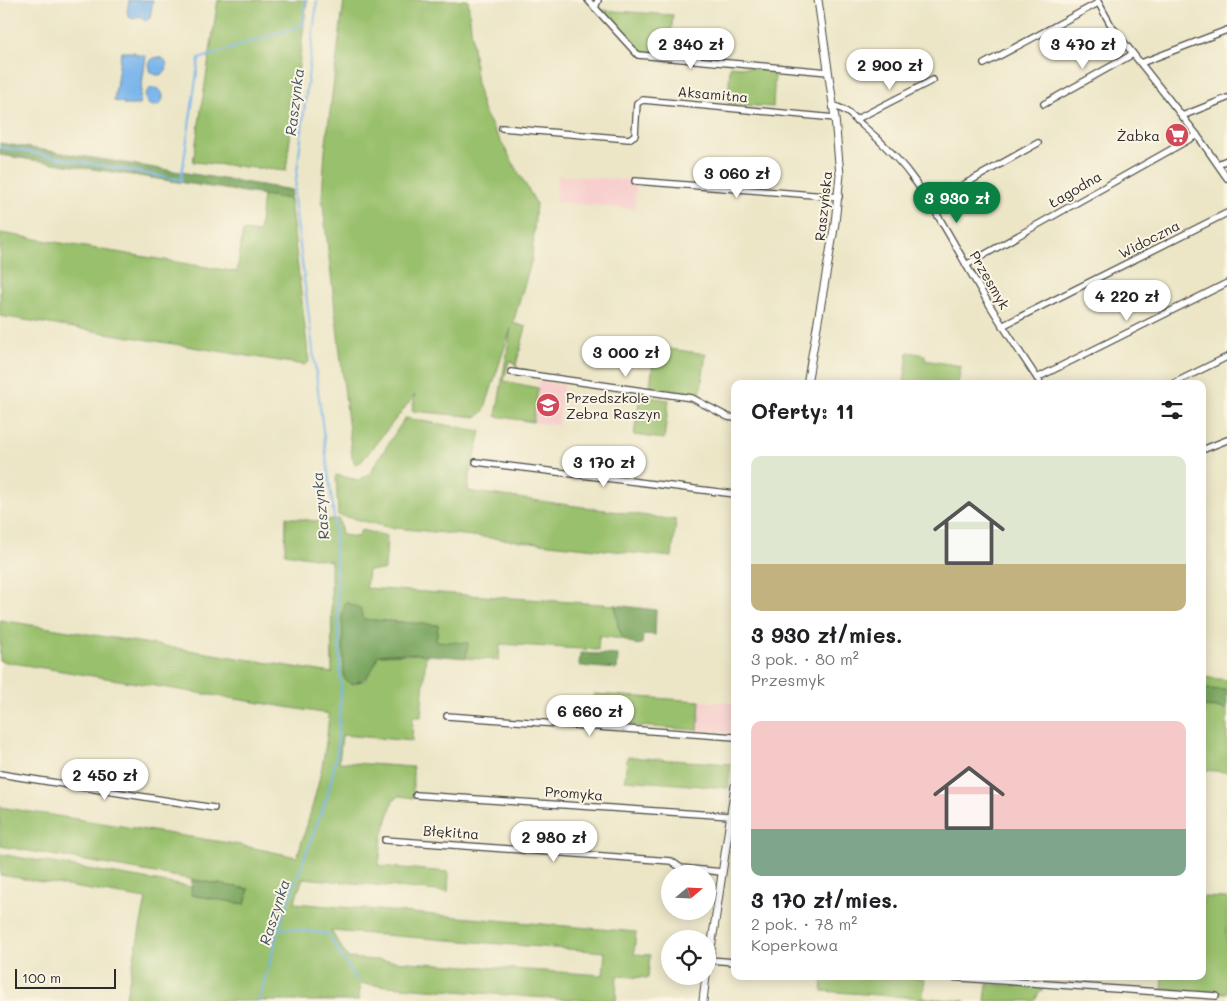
<!DOCTYPE html>
<html lang="pl">
<head>
<meta charset="utf-8">
<style>
	body { margin:0; font-family:Mali,sans-serif; background:#f2f2f2; color:#202124; height:100vh; display:flex; flex-direction:column; font-size:19px; white-space:nowrap }
	* { box-sizing:border-box; margin:0 }
	p { font-size:16px; color:#757577 }
	.icon { flex:none; width:28px; height:28px; fill:none; stroke:currentColor; stroke-width:2; stroke-linecap:round; stroke-linejoin:round }
	.map { position:relative; flex:1; overflow:hidden }
	.panel { position:absolute; left:731px; top:380px; width:475px; height:600px; display:flex; flex-direction:column; background:#fff; border-radius:10px; box-shadow:0 2px 12px #0003 }
	.panel>* { flex:none }
	.needle { width:32px; rotate:71deg }
	.controls { position:absolute; left:661px; top:865px; display:grid; gap:10px }
	.controls a { display:grid; place-items:center; width:55px; height:55px; border-radius:50%; background:#fff; box-shadow:0 2px 12px #0003; font-size:25px }
	.scale { position:absolute; left:15px; bottom:12px; width:101px; box-sizing:border-box; padding-left:5px; border:2px solid #2b2b2b; border-top:0; font-size:14px; line-height:18px; white-space:nowrap; color:#2b2b2b; -webkit-text-stroke:4px #fcf5e5; paint-order:stroke }
	.price { position:absolute; translate:-50% -42px; padding:0 11px; border-radius:18px; background:#fff; color:#222; font-size:16px; line-height:32px; filter:drop-shadow(0 1px 2px #0008) }
	.price::after { content:''; position:absolute; left:50%; top:30px; width:15px; height:11px; margin-left:-8px; background:inherit; clip-path:polygon(0 0,100% 0,50% 100%) }
	.price.active { background:#0b8043; color:#fff }
	ul { padding:0; list-style:none }
	li { display:grid; align-content:center; gap:10px; height:265px; padding:0 20px }
	li span { display:grid; place-items:center; height:155px; border-radius:10px; color:#555 }
	li>.icon { margin-inline-start:auto }
	span .icon { width:90px; height:90px; fill:#fffc; stroke-width:1 }
	li b { font-size:21px }
	h2 { display:flex; justify-content:space-between; align-items:center; height:60px; padding:0 20px; font-size:21px }
	.map>svg:first-child { display:block }
</style>
</head>
<body>
<div class="map">
<svg width="1227" height="1001" viewBox="0 0 1227 1001">
	<rect width="100%" height="100%" fill="#fcf5e5"/>
	<filter id="ink" filterUnits="userSpaceOnUse"><feTurbulence type="fractalNoise" baseFrequency=".02" numOctaves="2"/><feDisplacementMap in="SourceGraphic" scale="10" xChannelSelector="R" yChannelSelector="G"/><feConvolveMatrix kernelMatrix="1 2 1 2 8 2 1 2 1" color-interpolation-filters="sRGB"/></filter>
	<filter id="wash" filterUnits="userSpaceOnUse"><feTurbulence type="fractalNoise" baseFrequency=".0096" numOctaves="4" result="noise"/><feDisplacementMap in="SourceGraphic" scale="20" xChannelSelector="R" yChannelSelector="G"/><feGaussianBlur stdDeviation="1.12" result="paint"/><feColorMatrix in="noise" values="0 0 0 0 0 0 0 0 0 0 0 0 0 0 0 0 0 1.4 0 .05"/><feComposite in="paint" operator="in"/></filter>
	<g filter="url(#wash)">
		<rect width="100%" height="100%" fill="#ece6c7"/>
		<g fill="#f7d0ce">
			<path d="M558,175L631,180L630,185H636L634,209L556,202Z"/>
			<path d="M539,381L564,385L558,426L533,422Z"/>
			<path d="M700,701L735,703V733L698,730Z"/>
		</g>
		<g fill="#99c06c" stroke="#62764c" fill-rule="evenodd">
			<path d="M218,0H307L286,171L193,162Z"/>
			<path d="M344,0H468L477,85L483,110L536,203L532,259L513,323L526,327L516,365L518,369L528,370L527,372L518,370L514,362L509,361L504,381L538,388L533,422L496,416L511,328L484,411L477,417L412,411L415,395L361,462L355,464L352,456L322,197L325,151Z"/>
			<path d="M601,10L673,15L669,54L640,51Z"/>
			<path d="M730,66L775,70L773,107L728,104Z"/>
			<path d="M263,195L290,199L309,362L304,365L0,316V233L237,272L243,231L259,233Z"/>
			<path d="M655,347L706,354L700,396L693,393L650,387Z"/>
			<path d="M908,352L925,355V360L961,366L958,384L904,383Z"/>
			<path d="M640,396L669,400L664,439L634,435Z"/>
			<path d="M405,418L481,431C477,452 469,469 468,491L676,520L672,557L387,527L338,515L336,475L358,480L369,474Z"/>
			<path d="M286,517L315,521L339,519L342,535L358,537L361,530L387,536L385,570H368L366,588L615,605L618,626L623,639L599,636L598,650L500,644L499,660L466,658L468,643L436,642L438,625L363,619L344,678L352,684L365,680L375,664L378,655L426,654L421,717H413L412,741L342,735L339,762L413,767V798L400,796L393,800L382,837L379,866L449,872L448,892L303,878L294,903L636,932L634,954L650,955L648,978L617,976L616,1001L560,999L361,984L358,1001H125L146,899L0,875V854L191,887L192,895L245,904L248,889L0,846V807L235,844L297,857C312,810 326,764 329,714L0,661V620L332,673L331,561L285,553ZM331,931L605,952L603,975L348,958Z"/>
			<path d="M1202,677L1227,680V690L1203,689Z"/>
			<path d="M594,694L700,701L698,730L592,723Z"/>
			<path d="M1202,707L1227,709V772L1203,770Z"/>
			<path d="M627,757L731,764L728,788L625,780Z"/>
			<path d="M1203,897L1227,898V993L1162,989L1163,976H1202Z"/>
			<path d="M823,976L925,979L923,998L965,1001H921V998L822,991Z"/>
			<path d="M987,984L1045,988L1039,992L1035,1001H985Z"/>
		</g>
		<g fill="#7aa660" stroke="#526846">
			<path d="M0,143L292,190L290,199L0,155Z"/>
			<path d="M345,602L360,608L363,619L438,625L436,641L468,643L466,658L406,653L378,655C373,671 368,679 352,684L344,679L342,616Z"/>
			<path d="M615,605L656,610L655,635L643,634L642,644L635,645L623,639L618,626Z"/>
			<path d="M580,653L618,655L617,669L579,666Z"/>
			<path d="M1202,689L1227,690V709L1203,706Z"/>
			<path d="M192,880L249,889L245,904L191,895Z"/>
		</g>
		<g fill="#7ab5eb" stroke="#52708b">
			<path d="M129,0H153L150,18L145,21L139,16L134,19L129,17L127,13Z"/>
			<path d="M121,52H135V54L146,56L139,105H124V103L114,101Z"/>
			<circle cx="158" cy="66" r="9"/>
			<circle cx="154" cy="97" r="9"/>
		</g>
		<g fill="none" stroke-linecap="round" stroke-linejoin="round">
			<g stroke="#7ab5eb" stroke-width="2">
				<path d="M0,147L181,180L199,59L303,25L305,0"/>
				<path d="M282,928L328,934L357,981"/>
				<path d="M259,1001L282,918L327,797L337,754L341,690L334,518L294,198L317,0"/>
			</g>
		</g>
	</g>
	<g filter="url(#ink)">
		<g fill="none" stroke-linecap="round" stroke-linejoin="round">
			<g stroke="#484742" stroke-width="8">
				<g id="minor">
					<path d="M588,0L638,55L828,72"/>
					<path d="M1097,0L1112,27L1197,135L1227,178"/>
					<path d="M595,8L598,0"/>
					<path d="M1141,63L1227,30"/>
					<path d="M984,64L1098,3"/>
					<path d="M1044,104L1133,54"/>
					<path d="M833,106C845,108 853,117 862,125C921,173 945,230 983,294C1001,324 1021,354 1041,384"/>
					<path d="M1182,116L1227,98"/>
					<path d="M855,120L933,80"/>
					<path d="M502,128L629,139L635,135L637,103L643,100L835,118"/>
					<path d="M1218,164L1227,160"/>
					<path d="M635,181L839,197"/>
					<path d="M931,203L1038,143"/>
					<path d="M966,265L1197,135"/>
					<path d="M1002,326L1227,213"/>
					<path d="M511,372L692,398L728,417L735,418"/>
					<path d="M1037,378L1227,283"/>
					<path d="M1172,384L1227,357"/>
					<path d="M1202,450L1227,440"/>
					<path d="M476,462L735,494"/>
					<path d="M447,716L735,737"/>
					<path d="M0,774L214,808"/>
					<path d="M416,795L730,816"/>
					<path d="M385,840L671,861L681,868L722,872"/>
					<path d="M709,960L735,962"/>
					<path d="M934,976L1216,996"/>
				</g>
			</g>
			<g stroke="#484742" stroke-width="9">
				<g id="tertiary">
					<path d="M807,384L835,223L840,175L835,118L818,0"/>
					<path d="M708,969L735,786"/>
					<path d="M703,1001L706,976"/>
				</g>
			</g>
			<use href="#minor" stroke="#fff" stroke-width="5.5"/>
			<use href="#tertiary" stroke="#fff" stroke-width="7"/>
		</g>
	</g>
	<defs>
		<g id="supermarket-disc" transform="scale(1.25)"><circle r="9.5" fill="#d1495b" stroke="#fcf5e5"/><path d="M-6-5.5h2.5l.6 2H6L4.5 2H-2.5L-4.4-4H-6ZM-1.5 3.2a1.3 1.3 0 1 0 .1 0ZM3 3.2a1.3 1.3 0 1 0 .1 0Z" fill="#fff"/></g>
		<g id="school-disc" transform="scale(1.25)"><circle r="9.5" fill="#d1495b" stroke="#fcf5e5"/><path d="M0-5L7-2L0 1L-7-2ZM-4 1L0 2.5L4 1V4Q0 6-4 4Z" fill="#fff"/></g>
	</defs>
	<g fill-rule="evenodd">
		<use href="#supermarket-disc" x="1177" y="135"/>
		<use href="#school-disc" x="548" y="405"/>
	</g>
	<g text-anchor="middle" dominant-baseline="central" stroke-width="4" stroke-linejoin="round" paint-order="stroke">
		<g font-size="14" fill="#2b2b2b" stroke="#fcf5e5">
			<text transform="translate(713 94) rotate(5)">Aksamitna</text>
			<text transform="translate(1075 189) rotate(-30)">Łagodna</text>
			<text transform="translate(823 206) rotate(-84)">Raszyńska</text>
			<text transform="translate(1149 239) rotate(-27)">Widoczna</text>
			<text transform="translate(990 280) rotate(60)">Przesmyk</text>
			<text transform="translate(574 793) rotate(4)">Promyka</text>
			<text transform="translate(451 832) rotate(4)">Błękitna</text>
		</g>
		<g font-size="14" fill="#2b2b2b" stroke="#fcf5e5" text-anchor="end">
			<text x="1160" y="135">Żabka</text>
			<text x="566" y="397" text-anchor="start">Przedszkole<tspan x="566" dy="16">Zebra Raszyn</tspan></text>
		</g>
		<g font-size="15" font-style="italic" fill="#435465" stroke="#fcf5e5">
			<text transform="translate(294 102) rotate(-83)">Raszynka</text>
			<text transform="translate(320 506) rotate(-96)">Raszynka</text>
			<text transform="translate(274 912) rotate(-72)">Raszynka</text>
		</g>
	</g>
</svg>
<div class="controls">
<a><svg class="needle" viewBox="-14 -14 28 28"><path d="M0-13l5 13h-10z" fill="#e53935"/><path d="M0 13l5-13h-10z" fill="#757577"/></svg></a>
<a><svg class="icon" aria-label="locate" viewBox="0 0 24 24"><circle cx="12" cy="12" r="6"/><path d="M12 2v4M12 18v4M2 12h4M18 12h4"/></svg></a>
</div>
<div class="scale">100 m</div>
<b class="price" style="left:691px;top:70px">2 340 zł</b>
<b class="price" style="left:1083px;top:70px">3 470 zł</b>
<b class="price" style="left:890px;top:91px">2 900 zł</b>
<b class="price" style="left:737px;top:199px">3 060 zł</b>
<b class="price active" style="left:957px;top:224px">3 930 zł</b>
<b class="price" style="left:1127px;top:322px">4 220 zł</b>
<b class="price" style="left:626px;top:378px">3 000 zł</b>
<b class="price" style="left:604px;top:488px">3 170 zł</b>
<b class="price" style="left:590px;top:737px">6 660 zł</b>
<b class="price" style="left:105px;top:801px">2 450 zł</b>
<b class="price" style="left:554px;top:863px">2 980 zł</b>
<section class="panel">
<h2>Oferty: 11<svg class="icon" aria-label="filters" viewBox="0 0 24 24"><path d="M4 7h16M4 17h16"/><circle cx="9" cy="7" r="2"/><circle cx="15" cy="17" r="2"/></svg></h2>
<ul>
<li><span style="background:linear-gradient(#dfe7d0 70%,#c2b280 0)"><svg class="icon" aria-label="home" viewBox="0 0 24 24"><path d="M3 11l9-7 9 7M6 9v11h12V9"/></svg></span><div><b>3 930 zł/mies.</b><p>3 pok. · 80 m²</p><p>Przesmyk</p></div></li>
<li><span style="background:linear-gradient(#f6c9c9 70%,#7fa58c 0)"><svg class="icon" aria-label="home" viewBox="0 0 24 24"><path d="M3 11l9-7 9 7M6 9v11h12V9"/></svg></span><div><b>3 170 zł/mies.</b><p>2 pok. · 78 m²</p><p>Koperkowa</p></div></li>
</ul>
</section>
</div>
</body>
</html>
